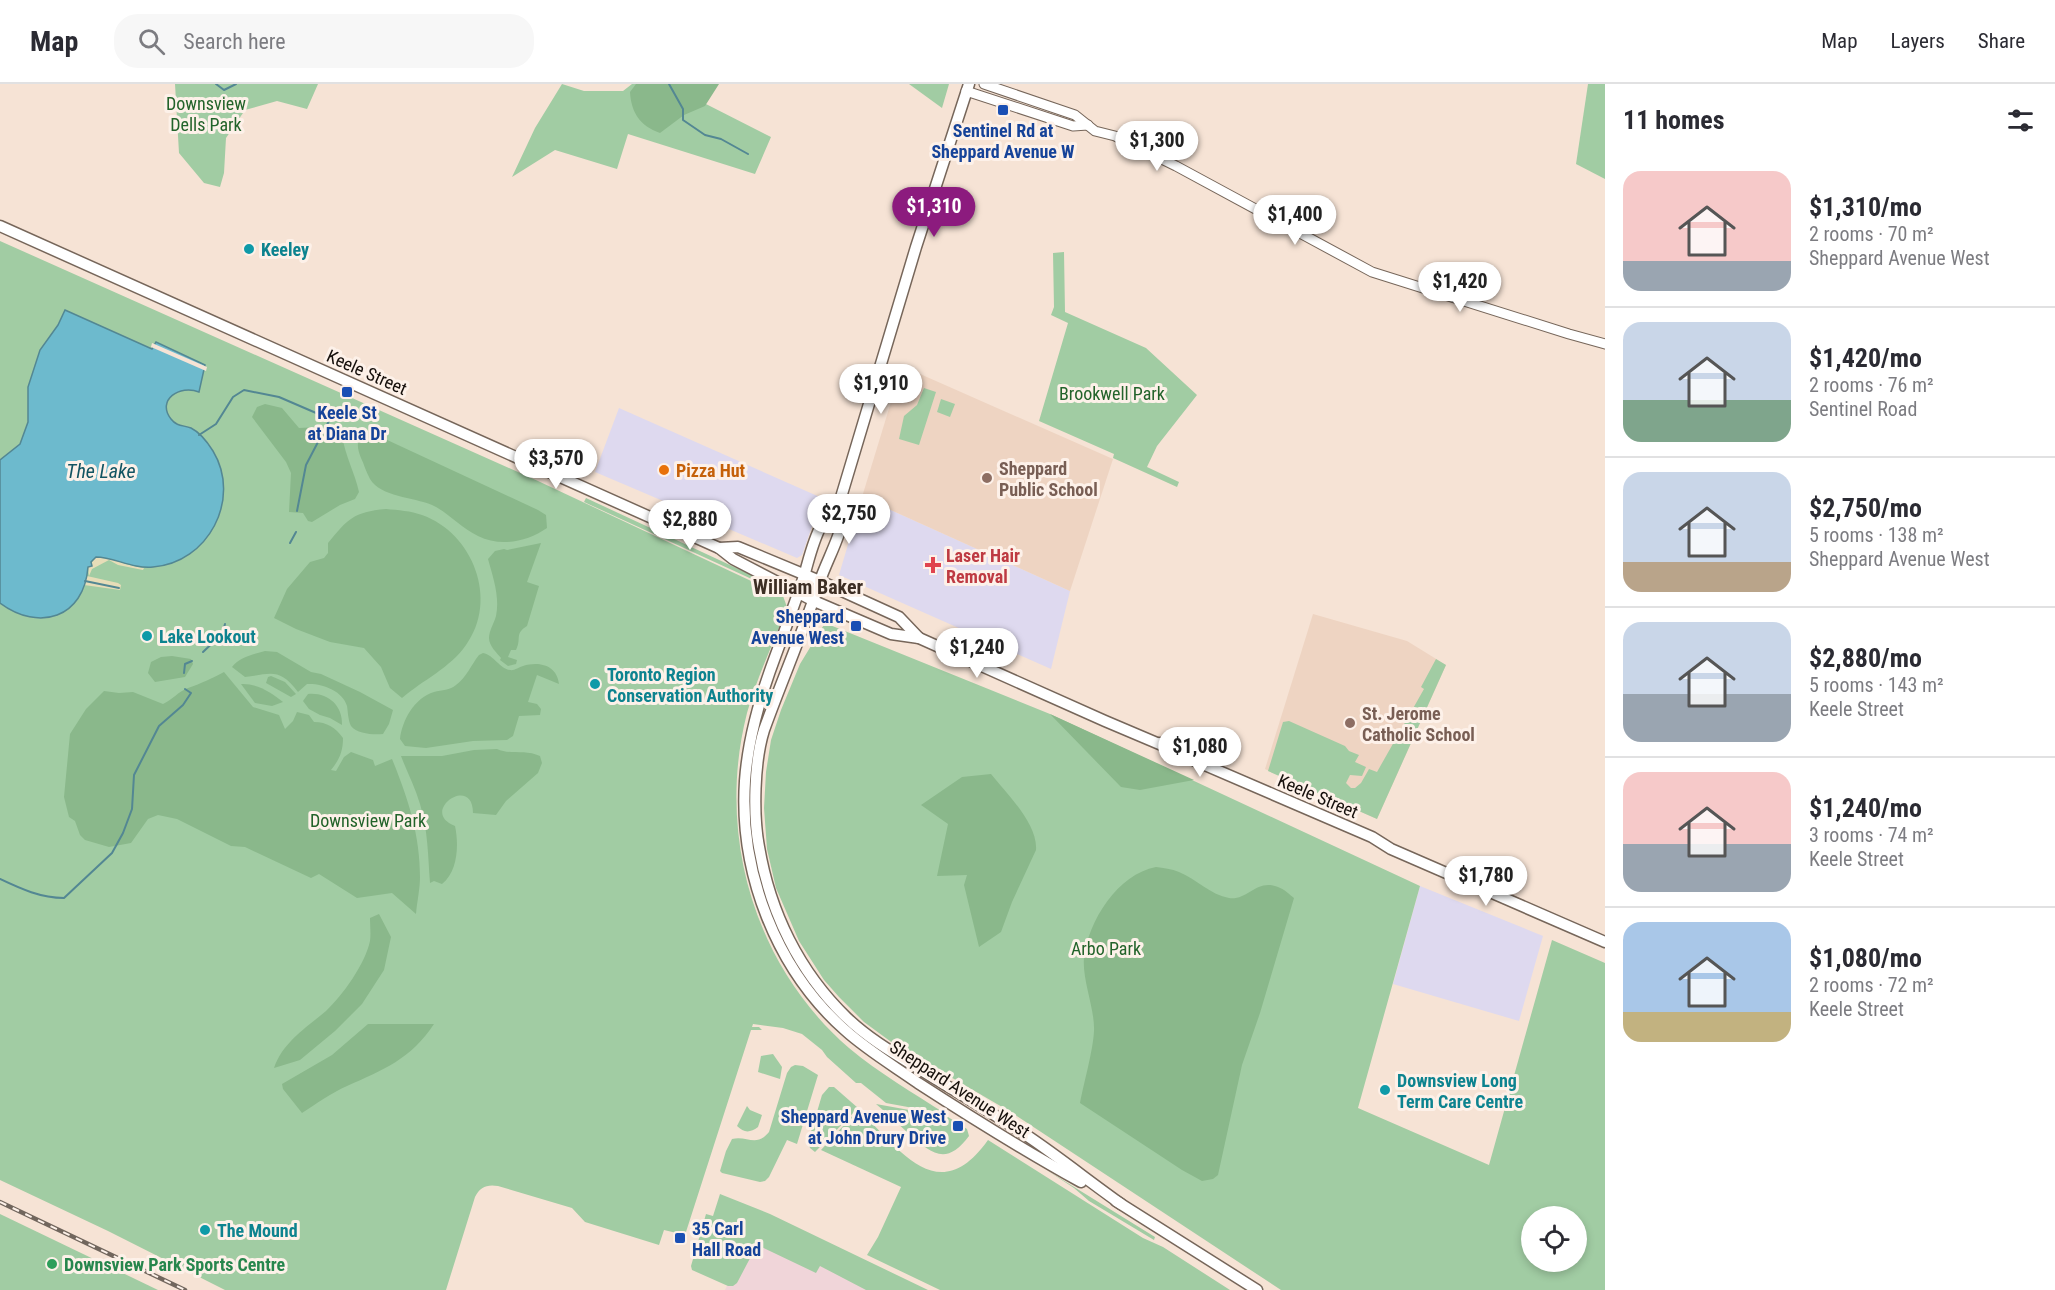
<!DOCTYPE html>
<html lang="en">
<head>
<meta charset="utf-8">
<style>
	body { margin:0; font-family:"Roboto Condensed",sans-serif; background:#f7f7f7; color:#2b2b33; height:100vh; display:flex; flex-direction:column; font-size:22px; white-space:nowrap }
	* { box-sizing:border-box; margin:0 }
	p { font-size:20px; color:#7c7c81 }
	.icon { flex:none; width:33px; height:33px; fill:none; stroke:currentColor; stroke-width:2; stroke-linecap:round; stroke-linejoin:round }
	.map { position:relative; flex:1; overflow:hidden }
	.drawer { display:flex; flex-direction:column; background:#fff; width:450px }
	.drawer>* { flex:none }
	.fabs { position:absolute; left:1521px; top:1122px; display:grid; gap:12px }
	.fabs a { display:grid; place-items:center; width:66px; height:66px; border-radius:50%; background:#fff; box-shadow:0 3px 9px #0003; font-size:30px }
	.price { position:absolute; translate:-50% -51px; padding:0 14px; border-radius:21px; background:#fff; color:#222; font-size:20px; line-height:39px; filter:drop-shadow(0 2px 3px #0008) }
	.price::after { content:''; position:absolute; left:50%; top:36px; width:18px; height:14px; margin-left:-9px; background:inherit; clip-path:polygon(0 0,100% 0,50% 100%) }
	.price.active { background:#8c1b7e; color:#fff }
	ul { padding:0; list-style:none }
	li { display:flex; align-items:center; gap:18px; height:150px; padding:0 18px }
	li+li { border-top:2px solid #e1e1e2 }
	li span { display:grid; place-items:center; flex:none; width:168px; height:120px; border-radius:18px; color:#555 }
	li>.icon { margin-inline-start:auto }
	span .icon { width:72px; height:72px; fill:#fffc; stroke-width:1 }
	li b { font-size:26px }
	h2 { display:flex; justify-content:space-between; align-items:center; height:72px; padding:0 18px; font-size:26px }
	header { display:flex; align-items:center; gap:36px; box-sizing:border-box; height:84px; padding:0 30px; background:#fff; border-bottom:2px solid #e1e1e2 }
	header strong { font-size:28px }
	nav { display:flex; gap:33px; margin-inline-start:auto; font-size:21px }
	.search { width:420px; height:54px; background:#f7f7f7; display:flex; align-items:center; gap:15px; box-sizing:border-box; padding:0 21px; border-radius:24px; color:#7c7c81; font-size:22px }
	main { display:flex; flex:1; min-height:0 }
	.map>svg:first-child { display:block }
</style>
</head>
<body>
<header>
<strong>Map</strong>
<div class="search"><svg class="icon" aria-label="search" viewBox="0 0 24 24"><circle cx="10" cy="10" r="6"/><path d="M15 15l6 6"/></svg>Search here</div>
<nav><a>Map</a><a>Layers</a><a>Share</a></nav>
</header>
<main>
<div class="map">
<svg width="1605" height="1206" viewBox="0 0 1605 1206">
	<rect width="100%" height="100%" fill="#f6e3d5"/>
	<g fill="#ded9ef">
		<path d="M619,324L822,414L802,471L797,474L595,388Z"/>
		<path d="M862,413L1070,507L1051,585L839,491Z"/>
		<path d="M1420,802L1543,852L1519,937L1393,900Z"/>
	</g>
	<path fill="#f0d5d9" d="M753,1147L875,1206H725Z"/>
	<g fill="#eed4c2">
		<path d="M902,282L1113,375L1070,507L862,413Z"/>
		<path d="M1313,530L1407,557L1446,581L1377,735L1265,685Z"/>
	</g>
	<g fill="#a1cca3" fill-rule="evenodd">
		<path d="M175,0H318L307,25L277,17L245,26L226,54L224,89L220,103L204,99L179,69Z"/>
		<path d="M562,0L584,7H623L632,0H714L704,19L771,53L755,90L628,50L617,85L555,66L512,93L535,44Z"/>
		<path d="M909,0H949L942,24Z"/>
		<path d="M1588,0H1605V95L1576,80Z"/>
		<path d="M0,157L538,397L783,512L787,523C774,558 757,593 747,629C716,750 754,882 849,964C879,989 913,1009 946,1030L886,1019L861,999H856L827,973L822,966L802,950L783,944L753,940L752,943H759L762,946H751L685,1151L664,1146L659,1161L585,1138L572,1124L498,1102C487,1100 480,1103 475,1113L446,1206H225L108,1147L0,1096Z"/>
		<path d="M1064,168L1065,228L1146,264L1197,311L1157,362L1147,383L1179,398L1177,403L1113,374L1114,370L1039,337L1068,239L1051,231L1054,223L1053,169Z"/>
		<path d="M924,304L936,308L919,361L899,355L904,332L917,321Z"/>
		<path d="M941,315L955,320L950,333L937,328Z"/>
		<path d="M586,414L760,495L756,497L584,418Z"/>
		<path d="M825,539L1050,630L1420,802L1358,1024L1489,1081L1552,856L1605,879V1206H1281L1009,1027L894,960L864,938L839,913L824,896L799,857L776,804L767,765L764,724L766,688L771,656L781,626L800,580ZM1532,1132H1576V1178H1532Z"/>
		<path d="M1436,575L1446,581L1377,735L1268,687L1283,638L1289,637L1345,662L1349,667L1359,671L1355,678L1366,683L1362,692L1350,691L1346,699L1351,704H1355L1361,699L1369,685L1377,688L1424,605L1421,603Z"/>
		<path d="M773,970L782,983L780,995L758,988L761,972Z"/>
		<path d="M795,981L803,982L818,991L797,1060L787,1056L769,1093L765,1097L760,1098L722,1089L720,1087L726,1067L732,1055C747,1051 756,1064 769,1048L787,989L791,983Z"/>
		<path d="M829,1003H834L858,1024L815,1068L810,1064L808,1058L822,1011Z"/>
		<path d="M876,1020L948,1033L967,1045L969,1052C946,1083 931,1069 908,1049C897,1039 887,1029 876,1020Z"/>
		<path d="M747,1022L750,1026L762,1031L758,1043C750,1049 744,1049 737,1042Z"/>
		<path d="M860,1027C901,1067 939,1125 988,1056L1143,1154L1163,1163L1230,1206H940L867,1171L878,1153L901,1103L821,1066L856,1028Z"/>
		<path d="M1045,1085L1155,1153L1154,1156L1089,1117L1074,1104Z"/>
		<path d="M720,1110L770,1130L928,1206H866L820,1182L816,1189L757,1161L737,1199L733,1202H728L692,1186L691,1182L706,1130L713,1132Z"/>
		<path d="M0,1130L158,1206H0Z"/>
	</g>
	<g fill="#8ab88b">
		<path d="M636,0H719L705,22L684,31L660,49C640,42 631,28 630,8Z"/>
		<path d="M265,320L282,324L299,344L320,343L342,351C345,372 355,389 359,408L355,415L340,421L312,438L308,437L303,429L289,428L291,389L286,378L252,333L257,323Z"/>
		<path d="M370,348L538,426L546,431L547,444C527,458 500,463 478,452C461,444 449,429 432,421C413,413 381,413 370,395C366,388 364,380 361,374C357,364 356,357 363,349Z"/>
		<path d="M386,425C398,426 411,427 422,431C473,449 499,516 466,561C450,584 423,596 402,614L390,604L381,583L364,564L330,558L296,545L274,534L287,505L310,478L324,474L328,469V459C348,435 353,428 386,425Z"/>
		<path d="M541,459L527,498L539,502L527,542C514,550 522,554 516,566H511L508,573L517,576L516,580L508,582L500,576L501,574C497,569 489,562 489,554C489,547 494,539 496,532C500,513 493,493 488,475L495,467L504,465L507,466Z"/>
		<path d="M265,567L277,568L311,588L321,590L360,608L393,626L389,640L383,650C374,651 357,650 351,642C348,636 348,628 347,622C343,607 322,599 307,600L298,608C279,583 271,590 245,593L232,583C239,573 254,570 265,567Z"/>
		<path d="M483,569C494,571 500,585 510,586C514,587 519,583 523,582C539,577 557,581 559,600L537,591L528,618L537,620L541,625L540,631L519,632L513,652L507,656L473,657L426,664L405,662L400,655C402,637 414,614 434,608C442,606 450,606 456,601C466,594 471,581 479,571Z"/>
		<path d="M172,572L191,575L193,580L185,593L155,598L148,589L151,578L161,573Z"/>
		<path d="M224,588L253,623L279,631L285,645L293,637L297,628L309,631L314,638C327,638 336,644 343,654C343,668 339,676 331,686L336,687L344,673L351,668L373,676L375,682L392,675C408,714 420,751 420,793C420,805 417,818 416,830L392,809L357,814L319,790L311,794L245,763L231,762L177,735L158,731L148,735L131,759L109,763L85,756L80,751L75,737L69,733L64,713L70,650L86,625L104,607L119,609L133,608L163,620C172,616 179,607 188,604C202,599 211,595 224,588Z"/>
		<path d="M271,592L285,598L296,610L291,613L266,599L268,593Z"/>
		<path d="M241,600C256,599 271,608 283,618L272,622L255,619Z"/>
		<path d="M308,610C327,608 343,621 342,641L330,634L320,631L309,625L303,617Z"/>
		<path d="M1050,630L1194,696L1140,706L1121,703Z"/>
		<path d="M497,665C509,671 525,665 540,672L542,679L538,689L506,717L496,731L473,729C473,689 418,728 455,742C459,760 458,788 442,800L434,797L430,799C428,772 428,746 420,720C415,703 407,688 401,672H442L474,666Z"/>
		<path d="M991,690C1007,710 1038,740 1036,766L1012,818L1001,848L979,863L964,801L967,791L937,792L948,740L921,721L962,693Z"/>
		<path d="M1156,783C1163,784 1172,785 1179,788C1196,795 1211,811 1229,814C1247,817 1257,794 1278,803C1284,805 1289,810 1294,814L1260,929L1242,981L1218,1091L1213,1095L1202,1097L1182,1086L1080,1019C1084,998 1093,967 1094,947C1095,925 1082,896 1084,874C1088,837 1118,790 1156,783Z"/>
		<path d="M379,830L391,853L384,886L362,920L335,947L300,976L274,984C283,958 306,944 326,927C343,911 365,880 370,857C371,850 370,841 370,834Z"/>
		<path d="M368,940H434C411,975 383,986 347,1002C331,1009 316,1020 302,1029L283,1005L282,1000L332,971Z"/>
	</g>
	<g fill="#e7ddb8">
		<path d="M96,473C111,473 127,482 144,484L143,486L118,481L109,476L92,485L89,492L88,483Z"/>
		<path d="M87,492L118,499L121,501L120,506L84,501Z"/>
	</g>
	<path fill="#6dbacd" stroke="#538793" stroke-width="1.5" d="M65,226L152,265L156,258L205,281L199,308C180,300 156,316 171,335C177,343 184,341 191,344C199,348 208,359 213,367C242,415 208,479 153,483C132,485 114,473 96,473L91,478L92,482L88,483C84,534 39,548 0,519V376L20,360L28,338V303L40,266L58,241Z"/>
	<path fill="#f6e3d5" d="M152,259L207,283L206,287L151,263Z"/>
	<g fill="none" stroke-linecap="round" stroke-linejoin="round">
		<g stroke="#538793" stroke-width="2">
			<path d="M216,0L224,6L236,0"/>
			<path d="M669,0L683,25V36L705,51L721,55L748,70"/>
			<path d="M199,351L216,340L233,313L244,306L279,313L330,335L306,381L297,427"/>
			<path d="M290,459L296,448"/>
			<path d="M85,497L119,504"/>
			<path d="M203,568L222,550L225,540"/>
			<path d="M184,589L185,580L192,577"/>
			<path d="M0,795C21,805 41,814 64,814L112,769L123,749L132,725L134,691L159,642L183,621L191,609L185,605"/>
		</g>
		<g stroke="#76665a" stroke-width="11">
			<g id="tertiary">
				<path d="M984,0L1075,31L1095,47L1115,52L1176,82L1372,188L1569,250L1605,260"/>
				<path d="M966,7L1073,42L1088,41"/>
			</g>
		</g>
		<g stroke="#76665a" stroke-width="13">
			<g id="secondary">
				<path d="M969,0L916,163L839,420C840,426 842,432 842,438C841,451 824,483 820,497C803,548 782,596 764,646C754,678 753,731 759,763C770,828 799,888 847,934C869,955 895,970 921,986C957,1008 994,1030 1029,1053C1060,1074 1090,1098 1121,1120"/>
				<path d="M0,142L719,464L733,475L814,517L891,550L919,554L1105,637L1164,662"/>
				<path d="M839,420C834,426 825,433 822,440C813,456 809,475 804,492C795,519 785,546 775,573C760,613 748,654 745,697C739,788 776,885 845,946C867,966 894,982 918,999C972,1034 1025,1067 1081,1098"/>
				<path d="M719,464L738,463L820,497L899,533L919,554"/>
				<path d="M1160,659L1184,672L1372,753L1391,765L1605,858"/>
				<path d="M1116,1117L1257,1206"/>
			</g>
		</g>
		<use href="#tertiary" stroke="#fff" stroke-width="9"/>
		<use href="#secondary" stroke="#fff" stroke-width="10"/>
		<g stroke="#71665d" stroke-width="4.5">
			<path id="rail" d="M0,1118L185,1206"/>
		</g>
		<use href="#rail" stroke="#fdf1e9" stroke-width="2" stroke-dasharray="7" stroke-linecap="butt"/>
	</g>
	<g fill="#1a4fb4" stroke="#fdf1e9" stroke-width="2">
		<rect x="997" y="20" width="12" height="12" rx="3"/>
		<rect x="341" y="302" width="12" height="12" rx="3"/>
		<rect x="850" y="536" width="12" height="12" rx="3"/>
		<rect x="952" y="1036" width="12" height="12" rx="3"/>
		<rect x="674" y="1148" width="12" height="12" rx="3"/>
	</g>
	<g fill="#0f9aa8" stroke="#fdf1e9" stroke-width="2">
		<circle cx="249" cy="165" r="6"/>
		<circle cx="147" cy="552" r="6"/>
		<circle cx="595" cy="600" r="6"/>
		<circle cx="1385" cy="1006" r="6"/>
		<circle cx="205" cy="1146" r="6"/>
	</g>
	<circle fill="#e8710a" stroke="#fdf1e9" stroke-width="2" cx="664" cy="386" r="6"/>
	<g fill="#8d6e63" stroke="#fdf1e9" stroke-width="2">
		<circle cx="987" cy="394" r="6"/>
		<circle cx="1350" cy="639" r="6"/>
	</g>
	<path fill="#e0444e" stroke="#fdf1e9" stroke-width="2" d="M930 472h6v6h6v6h-6v6h-6v-6h-6v-6h6z"/>
	<circle fill="#2e9e5b" stroke="#fdf1e9" stroke-width="2" cx="52" cy="1180" r="6"/>
	<g text-anchor="middle" dominant-baseline="central" stroke-width="6" stroke-linejoin="round" paint-order="stroke">
		<g font-size="18" fill="#22632a" stroke="#fdf1e9">
			<text x="206" y="19">Downsview<tspan x="206" dy="21">Dells Park</tspan></text>
			<text x="1112" y="309">Brookwell Park</text>
			<text x="368" y="736">Downsview Park</text>
			<text x="1106" y="864">Arbo Park</text>
		</g>
		<g font-size="18" font-weight="bold" fill="#164399" stroke="#fdf1e9">
			<text x="1003" y="46">Sentinel Rd at<tspan x="1003" dy="21">Sheppard Avenue W</tspan></text>
			<text x="347" y="328">Keele St<tspan x="347" dy="21">at Diana Dr</tspan></text>
			<text x="844" y="532" text-anchor="end">Sheppard<tspan x="844" dy="21">Avenue West</tspan></text>
			<text x="946" y="1032" text-anchor="end">Sheppard Avenue West<tspan x="946" dy="21">at John Drury Drive</tspan></text>
			<text x="692" y="1144" text-anchor="start">35 Carl<tspan x="692" dy="21">Hall Road</tspan></text>
		</g>
		<g font-size="18" font-weight="bold" fill="#0d838f" stroke="#fdf1e9" text-anchor="start">
			<text x="261" y="165">Keeley</text>
			<text x="159" y="552">Lake Lookout</text>
			<text x="607" y="590">Toronto Region<tspan x="607" dy="21">Conservation Authority</tspan></text>
			<text x="1397" y="996">Downsview Long<tspan x="1397" dy="21">Term Care Centre</tspan></text>
			<text x="217" y="1146">The Mound</text>
		</g>
		<g font-size="18" fill="#150f0b" stroke="#fdf1e9">
			<text transform="translate(367 288) rotate(24)">Keele Street</text>
			<text transform="translate(1318 712) rotate(23)">Keele Street</text>
			<text transform="translate(960 1005) rotate(33)">Sheppard Avenue West</text>
		</g>
		<g font-size="18" font-weight="bold" fill="#785e54" stroke="#fdf1e9" text-anchor="start">
			<text x="999" y="384">Sheppard<tspan x="999" dy="21">Public School</tspan></text>
			<text x="1362" y="629">St. Jerome<tspan x="1362" dy="21">Catholic School</tspan></text>
		</g>
		<g font-size="18" font-weight="bold" fill="#c56008" stroke="#fdf1e9" text-anchor="start">
			<text x="676" y="386">Pizza Hut</text>
		</g>
		<g font-size="18" font-weight="bold" fill="#be3a42" stroke="#fdf1e9" text-anchor="start">
			<text x="946" y="471">Laser Hair<tspan x="946" dy="21">Removal</tspan></text>
		</g>
		<g font-size="18" font-weight="bold" fill="#27864d" stroke="#fdf1e9" text-anchor="start">
			<text x="64" y="1180">Downsview Park Sports Centre</text>
		</g>
		<g font-size="20" font-style="italic" fill="#125462" stroke="#fdf1e9">
			<text x="101" y="387">The Lake</text>
		</g>
		<g font-size="20" font-weight="bold" fill="#3d2e24" stroke="#fdf1e9">
			<text x="808" y="503">William Baker</text>
		</g>
	</g>
</svg>
<div class="fabs">
<a><svg class="icon" aria-label="locate" viewBox="0 0 24 24"><circle cx="12" cy="12" r="6"/><path d="M12 2v4M12 18v4M2 12h4M18 12h4"/></svg></a>
</div>
<b class="price" style="left:1157px;top:88px">$1,300</b>
<b class="price active" style="left:934px;top:154px">$1,310</b>
<b class="price" style="left:1295px;top:162px">$1,400</b>
<b class="price" style="left:1460px;top:229px">$1,420</b>
<b class="price" style="left:881px;top:331px">$1,910</b>
<b class="price" style="left:556px;top:406px">$3,570</b>
<b class="price" style="left:849px;top:461px">$2,750</b>
<b class="price" style="left:690px;top:467px">$2,880</b>
<b class="price" style="left:977px;top:595px">$1,240</b>
<b class="price" style="left:1200px;top:694px">$1,080</b>
<b class="price" style="left:1486px;top:823px">$1,780</b>
</div>
<section class="drawer">
<h2>11 homes<svg class="icon" aria-label="filters" viewBox="0 0 24 24"><path d="M4 7h16M4 17h16"/><circle cx="9" cy="7" r="2"/><circle cx="15" cy="17" r="2"/></svg></h2>
<ul>
<li><span style="background:linear-gradient(#f6c9c9 75%,#9aa5b1 0)"><svg class="icon" aria-label="home" viewBox="0 0 24 24"><path d="M3 11l9-7 9 7M6 9v11h12V9"/></svg></span><div><b>$1,310/mo</b><p>2 rooms · 70 m²</p><p>Sheppard Avenue West</p></div></li>
<li><span style="background:linear-gradient(#c9d6e8 65%,#7fa58c 0)"><svg class="icon" aria-label="home" viewBox="0 0 24 24"><path d="M3 11l9-7 9 7M6 9v11h12V9"/></svg></span><div><b>$1,420/mo</b><p>2 rooms · 76 m²</p><p>Sentinel Road</p></div></li>
<li><span style="background:linear-gradient(#c9d6e8 75%,#b9a48a 0)"><svg class="icon" aria-label="home" viewBox="0 0 24 24"><path d="M3 11l9-7 9 7M6 9v11h12V9"/></svg></span><div><b>$2,750/mo</b><p>5 rooms · 138 m²</p><p>Sheppard Avenue West</p></div></li>
<li><span style="background:linear-gradient(#c9d6e8 60%,#9aa5b1 0)"><svg class="icon" aria-label="home" viewBox="0 0 24 24"><path d="M3 11l9-7 9 7M6 9v11h12V9"/></svg></span><div><b>$2,880/mo</b><p>5 rooms · 143 m²</p><p>Keele Street</p></div></li>
<li><span style="background:linear-gradient(#f6c9c9 60%,#9aa5b1 0)"><svg class="icon" aria-label="home" viewBox="0 0 24 24"><path d="M3 11l9-7 9 7M6 9v11h12V9"/></svg></span><div><b>$1,240/mo</b><p>3 rooms · 74 m²</p><p>Keele Street</p></div></li>
<li><span style="background:linear-gradient(#a9c7e8 75%,#c2b280 0)"><svg class="icon" aria-label="home" viewBox="0 0 24 24"><path d="M3 11l9-7 9 7M6 9v11h12V9"/></svg></span><div><b>$1,080/mo</b><p>2 rooms · 72 m²</p><p>Keele Street</p></div></li>
</ul>
</section>
</main>
</body>
</html>
